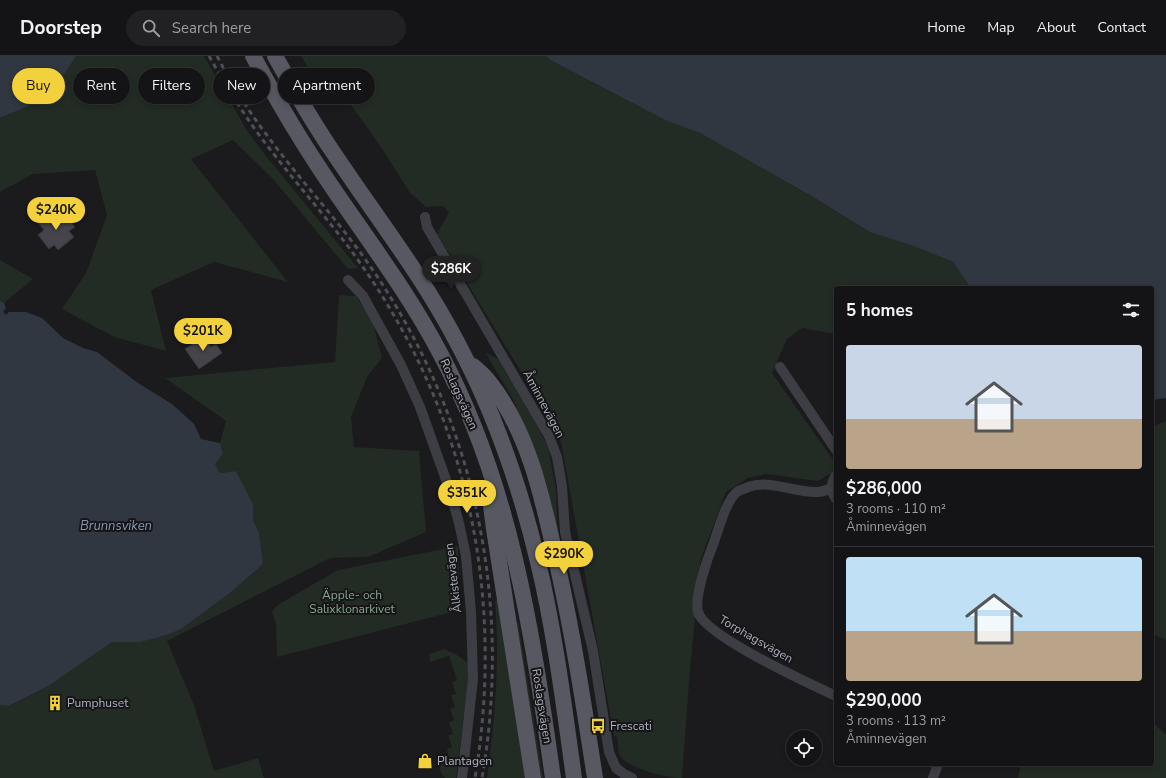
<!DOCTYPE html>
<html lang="en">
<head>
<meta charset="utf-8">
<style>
	body { margin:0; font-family:"Nunito Sans",sans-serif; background:#212123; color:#f1f3f6; height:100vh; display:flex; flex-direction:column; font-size:15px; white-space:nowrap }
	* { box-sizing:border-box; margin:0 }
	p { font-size:13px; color:#9d9ea1 }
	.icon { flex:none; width:22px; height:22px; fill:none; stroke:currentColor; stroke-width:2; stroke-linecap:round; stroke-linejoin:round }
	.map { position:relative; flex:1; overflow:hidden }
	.sheet { position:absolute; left:834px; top:230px; width:320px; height:480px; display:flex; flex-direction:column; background:#141416; border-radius:4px; box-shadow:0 2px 6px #0003,0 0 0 1px #333335 }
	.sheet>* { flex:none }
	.hud { position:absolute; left:12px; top:12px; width:380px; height:36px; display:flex; gap:8px }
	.controls { position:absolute; left:786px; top:674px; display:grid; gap:8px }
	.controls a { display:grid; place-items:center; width:36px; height:36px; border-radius:50%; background:#141416; box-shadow:0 2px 6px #0003,0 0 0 1px #333335; font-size:20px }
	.price { position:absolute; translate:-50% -34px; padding:0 9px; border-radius:14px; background:#f3d13c; color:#111; font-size:13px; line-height:26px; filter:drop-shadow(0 1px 2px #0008) }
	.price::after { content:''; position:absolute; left:50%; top:24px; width:12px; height:9px; margin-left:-6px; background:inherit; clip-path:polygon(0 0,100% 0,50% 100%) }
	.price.active { background:#222; color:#fff }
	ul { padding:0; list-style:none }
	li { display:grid; align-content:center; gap:8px; height:212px; padding:0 12px }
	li+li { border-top:1px solid #333335 }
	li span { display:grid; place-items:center; height:124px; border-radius:4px; color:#555 }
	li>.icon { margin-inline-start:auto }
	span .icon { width:72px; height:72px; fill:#fffc; stroke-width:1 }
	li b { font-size:17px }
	h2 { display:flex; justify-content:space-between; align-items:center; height:48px; padding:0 12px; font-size:17px }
	.chip { padding:0 14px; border-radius:18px; background:#141416; box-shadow:0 2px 6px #0003,0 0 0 1px #333335; font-size:14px; line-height:36px }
	.chip.active { background:#f3d13c; color:#111 }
	header { display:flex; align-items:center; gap:24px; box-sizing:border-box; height:56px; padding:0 20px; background:#141416; border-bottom:1px solid #333335 }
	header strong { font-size:19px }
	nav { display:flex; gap:22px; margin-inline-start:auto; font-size:14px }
	.search { width:280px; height:36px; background:#212123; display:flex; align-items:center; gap:10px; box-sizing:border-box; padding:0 14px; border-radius:22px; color:#9d9ea1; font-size:15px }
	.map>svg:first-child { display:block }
</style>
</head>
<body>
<header>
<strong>Doorstep</strong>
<div class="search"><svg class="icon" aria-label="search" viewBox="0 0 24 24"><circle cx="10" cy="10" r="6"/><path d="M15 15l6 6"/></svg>Search here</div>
<nav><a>Home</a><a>Map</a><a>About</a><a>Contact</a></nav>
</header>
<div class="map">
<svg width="1166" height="722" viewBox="0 0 1166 722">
	<rect width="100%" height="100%" fill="#1b1a1d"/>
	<g fill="#222b24">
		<path d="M76,0H204L246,73L266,100L358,212L348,213L273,123L233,84L191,103L288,226L214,206L151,234L166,295L114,281L62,253L86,217L107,159L95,114L33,118L0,136V62L50,41Z"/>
		<path d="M301,0H546L552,5L667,65L700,77L813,141L870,176L916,191L953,206L971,232H836V278L802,272L787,283L772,317L836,408L832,417L818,425L766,418L748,422L726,436L701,502L690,613L682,722C667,722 629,713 620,700C618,695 618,686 617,681L614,680L562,391L558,376L437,178L449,156L443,150L426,151L410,137L381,91L331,21L317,27Z"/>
		<path d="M0,204L33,223L4,247L0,245Z"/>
		<path d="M339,239L356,240L373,267L382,302L367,321L351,361L354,391L419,395L426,476L368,501L330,502L167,585L194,649L214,715L258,702L264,722H0V649L10,650L50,629L112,586H141L181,573L230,537L263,508L259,476L253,464V448L236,415L220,417L215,408L223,398L220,387L226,365L165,322L335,306Z"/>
		<path d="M485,296L498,303L532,361L548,391L556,433L558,481L535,403L514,345Z"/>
		<path d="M1166,365V584L1152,578V371Z"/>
		<path d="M458,490L460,554L277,601L276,569L272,555L279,548L338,514Z"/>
		<path d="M500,543L527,722H487C495,663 500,604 495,545Z"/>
		<path d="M518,566L543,722H539L515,567Z"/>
		<path d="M444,593C453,597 466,602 470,611L456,722H445L441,717L439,708L450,705L447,693L452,691L448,679L453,678L449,666L454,664L450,653L455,651L451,639L456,638L452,626L457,624L449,600L430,606L429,598Z"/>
		<path d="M1152,666L1166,679V722H1018L1021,708H1152Z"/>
	</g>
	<g fill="#303741">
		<path d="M0,0H76L50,41L0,62Z"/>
		<path d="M546,0H1166V342L1152,344V232H971L953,206L916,191L870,176L813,141L700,77L667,65L552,5Z"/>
		<path d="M0,245L4,247L6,252L3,256L6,259L9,256H26L42,262L63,282L83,292L97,296L138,327L172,348L194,368L201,383L220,387L223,398L215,408L220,417L236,415L253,448V464L259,476L263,508L230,537L181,573L166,579L141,586H112L50,629L9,650L0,649Z"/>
	</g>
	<g fill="#45444a" stroke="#353439">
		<path d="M50,157L56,165L64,158L75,171L69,175L74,181L58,194L54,189L49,193L38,179L44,174L38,167Z"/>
		<path d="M204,280L211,291L216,288L222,297L199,313L185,293Z"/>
	</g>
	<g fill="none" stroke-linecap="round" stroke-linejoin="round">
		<g stroke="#3d3d44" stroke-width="10">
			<path d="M425,161L427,171L549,380L557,401L562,430L565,476L593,595L609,696L616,712L624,718L632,722"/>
			<path d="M348,224L363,240L401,309L420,351L450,435L459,467L466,500L471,556L473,623L462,722"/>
			<path d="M780,311L836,394"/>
			<path d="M836,419C831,427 830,435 836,443"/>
			<path d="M831,432C827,434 821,436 817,436C793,437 771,423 748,431C745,433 739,434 737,436C726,445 719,472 714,486C708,501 694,540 698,556C705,580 810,628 836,640"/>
			<path d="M933,722L938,708"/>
		</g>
		<g stroke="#575861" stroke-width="16">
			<path d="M253,0C274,39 296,77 320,113C360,174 406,232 440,297C511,430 532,575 553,722"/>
			<path d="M275,0C294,34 313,67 335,99C377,162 422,219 457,286C494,355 520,430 538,506C555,577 564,650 574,722"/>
			<path d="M473,310C479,315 485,320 490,327C530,378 543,445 557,507C573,578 584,650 595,722"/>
			<path d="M489,434L494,473L533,722"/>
		</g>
		<g stroke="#4e4f57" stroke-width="3" stroke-dasharray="5 4" stroke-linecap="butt">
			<path d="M209,0C228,34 249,67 273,97C303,136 337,173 365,214C469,364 505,543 475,722"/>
			<path d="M217,0C231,27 247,53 266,78C299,123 338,164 370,210C474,359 513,544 482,722"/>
		</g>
	</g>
	<defs>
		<g id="building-bare" transform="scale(1.2)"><path d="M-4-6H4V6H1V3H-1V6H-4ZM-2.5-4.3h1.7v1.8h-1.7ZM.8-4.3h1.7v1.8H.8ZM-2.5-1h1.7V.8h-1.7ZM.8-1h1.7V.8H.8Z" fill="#f3d13c" stroke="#161518" stroke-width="2.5" paint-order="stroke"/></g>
		<g id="bus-bare" transform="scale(1.2)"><path d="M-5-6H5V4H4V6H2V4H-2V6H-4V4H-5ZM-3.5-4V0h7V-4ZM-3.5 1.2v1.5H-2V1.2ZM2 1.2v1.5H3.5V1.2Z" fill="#f3d13c" stroke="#161518" stroke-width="2.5" paint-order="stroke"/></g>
		<g id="shop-bare" transform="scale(1.2)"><path d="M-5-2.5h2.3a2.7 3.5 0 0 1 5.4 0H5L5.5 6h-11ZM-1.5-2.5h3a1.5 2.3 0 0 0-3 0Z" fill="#f3d13c" stroke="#161518" stroke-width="2.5" paint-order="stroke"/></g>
	</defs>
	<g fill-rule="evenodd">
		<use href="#building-bare" x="55" y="647"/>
		<use href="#bus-bare" x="598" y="670"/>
		<use href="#shop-bare" x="425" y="705"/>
	</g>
	<g text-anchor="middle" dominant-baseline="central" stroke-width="4" stroke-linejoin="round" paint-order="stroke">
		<g font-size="12" fill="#adafbc" stroke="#161518">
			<text transform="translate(459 338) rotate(66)">Roslagsvägen</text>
			<text transform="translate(544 348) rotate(62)">Åminnevägen</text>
			<text transform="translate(453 522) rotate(-97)">Ålkistevägen</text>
			<text transform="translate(756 583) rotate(30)">Torphagsvägen</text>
			<text transform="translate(542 650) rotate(81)">Roslagsvägen</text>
		</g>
		<g font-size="12" fill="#84a78b" stroke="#161518">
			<text x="352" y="539">Äpple- och<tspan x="352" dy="14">Salixklonarkivet</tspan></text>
		</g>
		<g font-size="12" fill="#adafbc" stroke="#161518" text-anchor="start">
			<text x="67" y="647">Pumphuset</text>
			<text x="610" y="670">Frescati</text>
			<text x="437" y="705">Plantagen</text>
		</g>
		<g font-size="13" font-style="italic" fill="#8498b7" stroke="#161518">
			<text x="116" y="470">Brunnsviken</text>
		</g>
	</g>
</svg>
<div class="controls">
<a><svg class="icon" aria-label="locate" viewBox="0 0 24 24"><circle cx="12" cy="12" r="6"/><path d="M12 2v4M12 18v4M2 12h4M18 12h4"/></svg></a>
</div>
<b class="price" style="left:56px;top:175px">$240K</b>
<b class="price active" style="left:451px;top:234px">$286K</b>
<b class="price" style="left:203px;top:296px">$201K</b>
<b class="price" style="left:467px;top:458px">$351K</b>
<b class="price" style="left:564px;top:519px">$290K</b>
<div class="hud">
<a class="chip active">Buy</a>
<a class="chip">Rent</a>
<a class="chip">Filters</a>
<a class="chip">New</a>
<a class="chip">Apartment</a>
</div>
<section class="sheet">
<h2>5 homes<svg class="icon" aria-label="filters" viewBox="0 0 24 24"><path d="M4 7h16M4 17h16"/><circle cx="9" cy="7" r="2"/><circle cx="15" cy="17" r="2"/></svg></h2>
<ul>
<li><span style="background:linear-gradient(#c9d6e8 60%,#b9a48a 0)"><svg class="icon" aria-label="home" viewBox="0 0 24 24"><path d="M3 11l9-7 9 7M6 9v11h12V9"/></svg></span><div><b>$286,000</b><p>3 rooms · 110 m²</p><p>Åminnevägen</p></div></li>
<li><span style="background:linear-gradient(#bfe0f5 60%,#b9a48a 0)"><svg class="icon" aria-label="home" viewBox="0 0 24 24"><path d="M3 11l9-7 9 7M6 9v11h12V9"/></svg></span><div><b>$290,000</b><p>3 rooms · 113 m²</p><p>Åminnevägen</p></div></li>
</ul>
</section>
</div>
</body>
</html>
